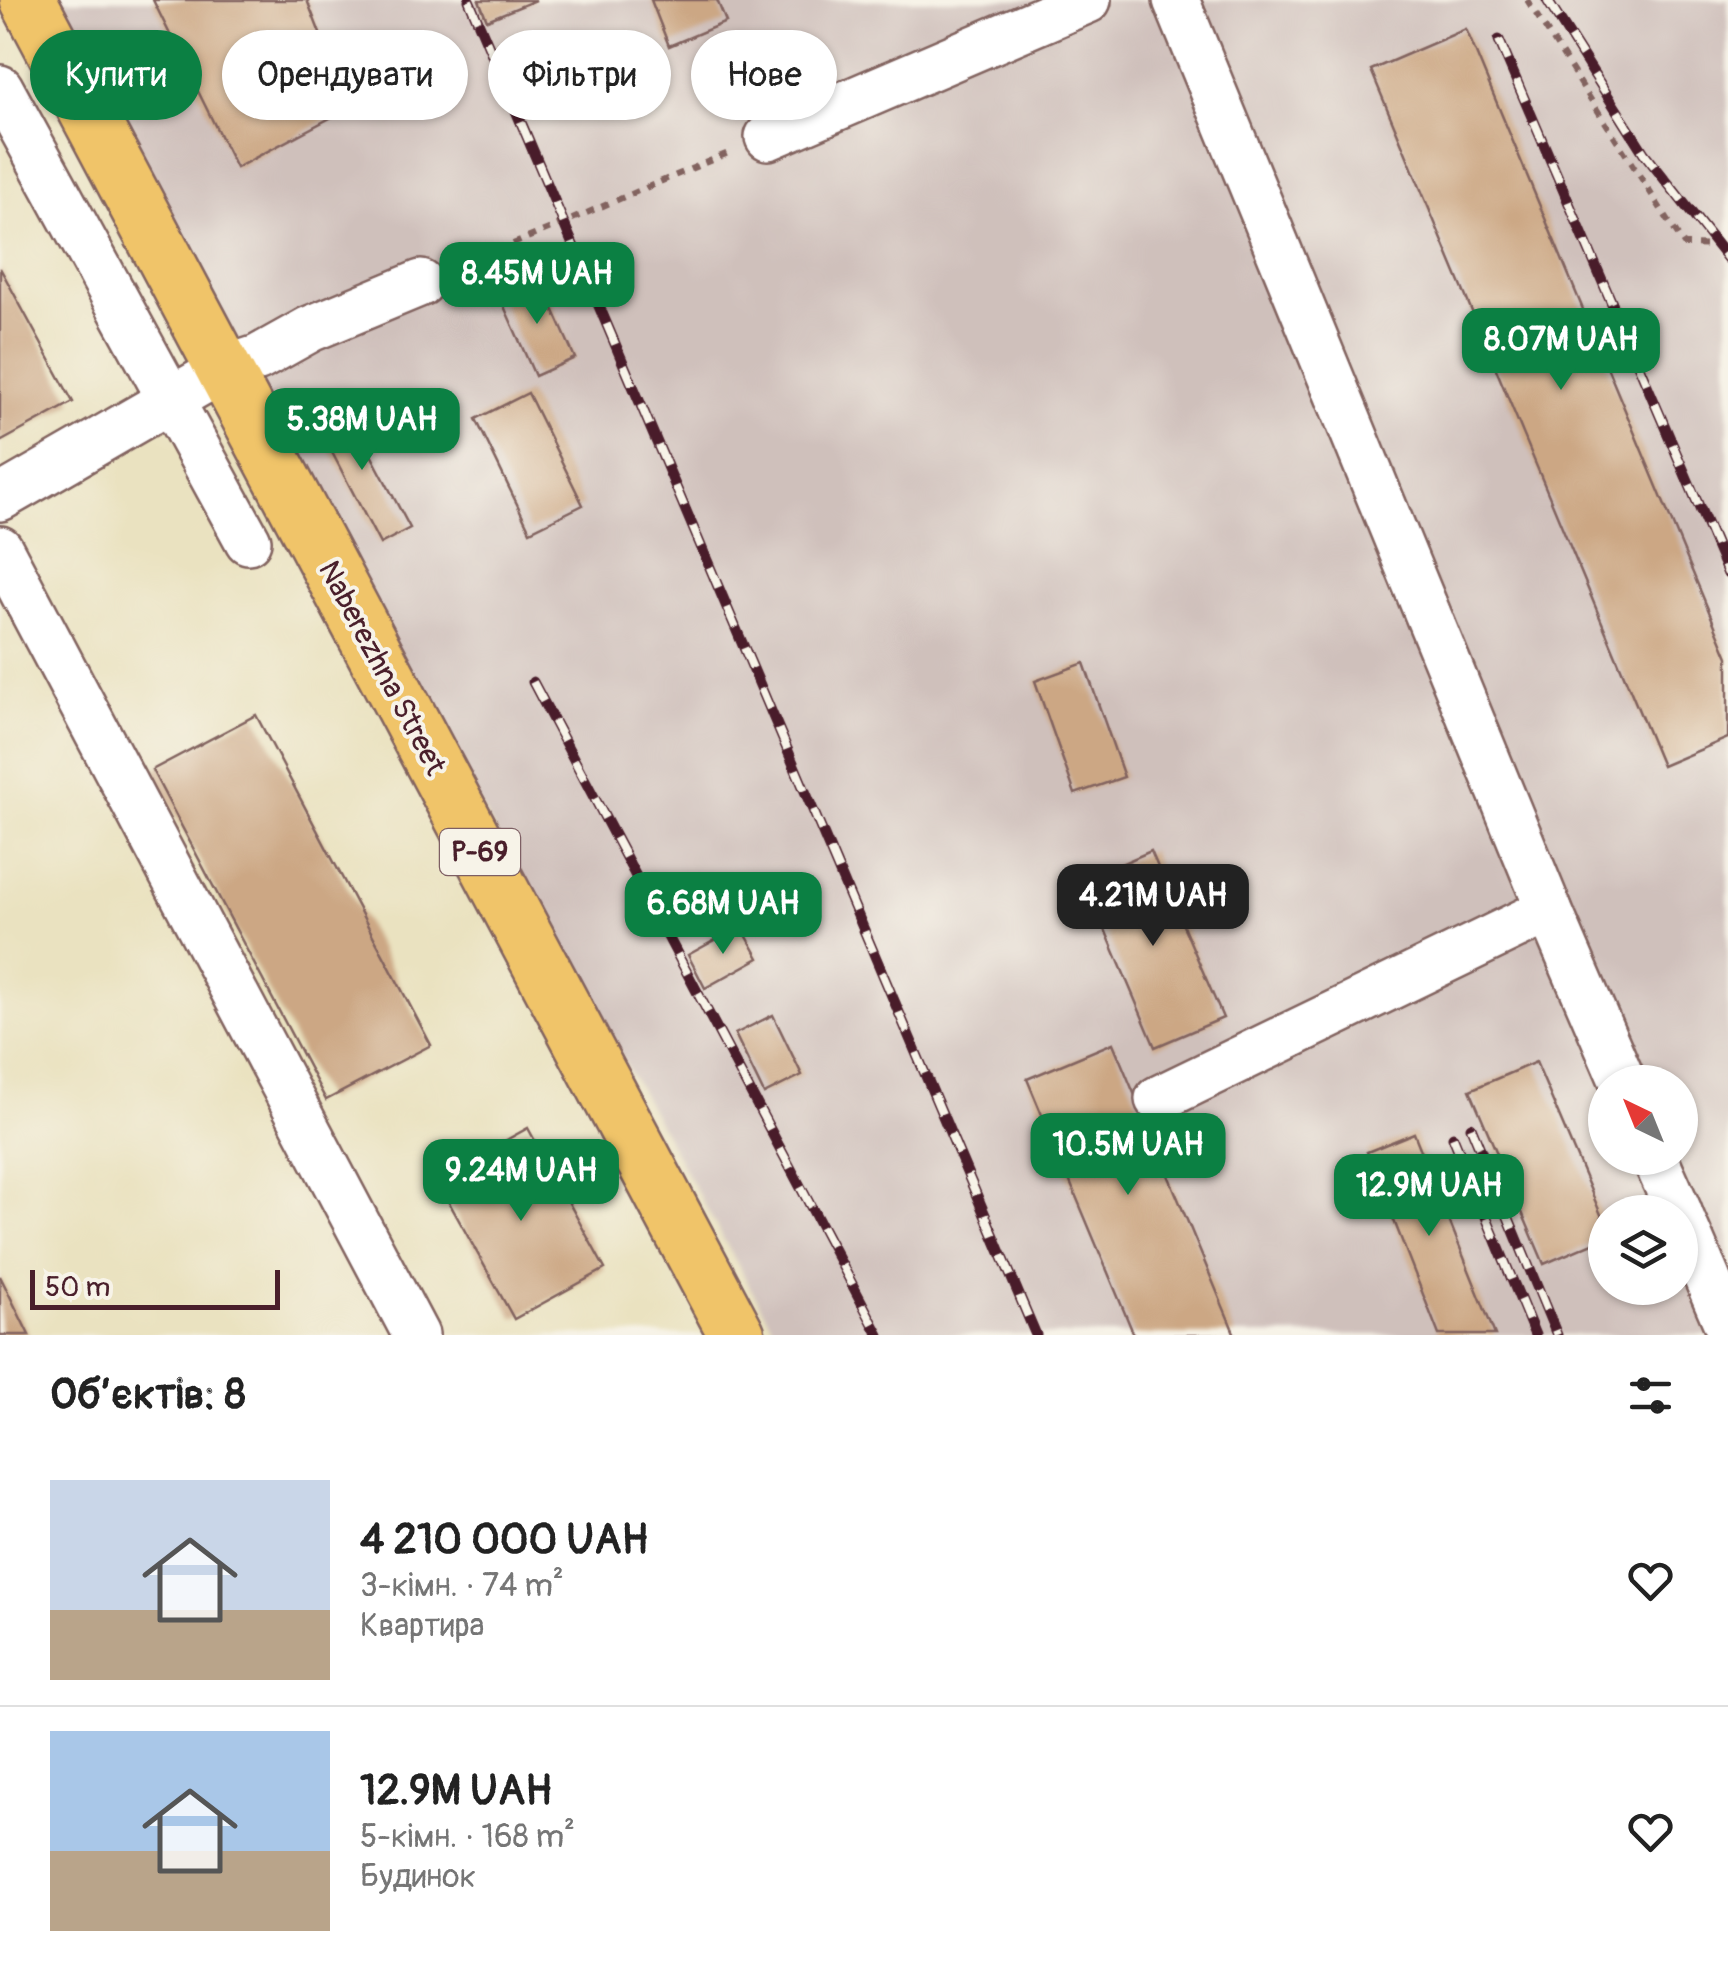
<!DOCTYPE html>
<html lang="uk">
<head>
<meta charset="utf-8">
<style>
	body { margin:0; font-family:Pangolin,sans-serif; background:#f6f6f6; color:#222; height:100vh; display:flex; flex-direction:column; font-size:38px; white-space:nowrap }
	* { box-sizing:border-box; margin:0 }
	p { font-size:32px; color:#767676 }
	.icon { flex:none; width:55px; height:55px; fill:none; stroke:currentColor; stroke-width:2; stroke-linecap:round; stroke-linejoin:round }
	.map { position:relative; height:1335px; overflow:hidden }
	.side { display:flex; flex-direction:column; background:#fff; flex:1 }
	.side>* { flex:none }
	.guide { position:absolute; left:30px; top:30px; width:1000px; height:90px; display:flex; gap:20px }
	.needle { width:65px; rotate:317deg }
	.tools { position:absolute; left:1588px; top:1065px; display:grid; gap:20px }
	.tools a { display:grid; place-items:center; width:110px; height:110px; border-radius:50%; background:#fff; box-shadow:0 2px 8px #0004; font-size:50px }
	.scale { position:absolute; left:30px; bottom:25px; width:250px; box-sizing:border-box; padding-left:10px; border:5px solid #4a1f2b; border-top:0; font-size:28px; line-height:35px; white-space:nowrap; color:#4a1f2b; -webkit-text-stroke:8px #f7f3e8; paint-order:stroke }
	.price { position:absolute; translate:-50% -85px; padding:0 22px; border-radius:20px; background:#0b8043; color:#fff; font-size:32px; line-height:65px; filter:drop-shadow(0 2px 5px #0008) }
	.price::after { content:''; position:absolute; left:50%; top:60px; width:30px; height:22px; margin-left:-15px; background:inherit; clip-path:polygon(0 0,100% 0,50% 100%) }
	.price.on { background:#222; color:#fff }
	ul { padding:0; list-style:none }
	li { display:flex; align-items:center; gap:30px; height:250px; padding:0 50px }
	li+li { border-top:2px solid #e0e0e0 }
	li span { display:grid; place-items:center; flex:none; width:280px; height:200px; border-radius:0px; color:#555 }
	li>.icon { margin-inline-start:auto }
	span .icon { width:120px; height:120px; fill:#fffc; stroke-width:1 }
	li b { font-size:42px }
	h2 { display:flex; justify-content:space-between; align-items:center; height:120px; padding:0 50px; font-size:42px }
	.tag { padding:0 35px; border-radius:45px; background:#fff; box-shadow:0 2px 8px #0004; font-size:35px; line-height:90px }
	.tag.on { background:#0b8043; color:#fff }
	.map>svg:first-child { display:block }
</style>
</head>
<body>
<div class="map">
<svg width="1728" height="1335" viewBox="0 0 1728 1335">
	<rect width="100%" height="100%" fill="#f7f3e8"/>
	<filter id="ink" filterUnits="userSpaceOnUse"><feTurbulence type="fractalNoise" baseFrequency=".01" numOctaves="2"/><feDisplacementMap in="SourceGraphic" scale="20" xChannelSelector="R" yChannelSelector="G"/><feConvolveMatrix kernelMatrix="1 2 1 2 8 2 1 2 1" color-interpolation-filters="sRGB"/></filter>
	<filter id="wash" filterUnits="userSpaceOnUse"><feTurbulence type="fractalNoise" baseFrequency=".0048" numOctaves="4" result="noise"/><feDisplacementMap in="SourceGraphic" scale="40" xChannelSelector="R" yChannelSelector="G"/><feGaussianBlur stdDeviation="2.25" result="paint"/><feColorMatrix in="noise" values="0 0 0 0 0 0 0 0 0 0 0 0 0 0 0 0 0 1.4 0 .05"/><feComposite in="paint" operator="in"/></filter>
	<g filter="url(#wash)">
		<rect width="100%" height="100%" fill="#eae2c0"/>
		<path fill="#cfc0bb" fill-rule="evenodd" d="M30,0H1728V1335H777ZM1605,1082H1680V1158H1605ZM1605,1212H1680V1288H1605Z"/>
		<g id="blocks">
			<g fill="#cca784">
				<path d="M153,0H307L349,108L236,168Z"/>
				<path d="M479,0H536L487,20Z"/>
				<path d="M651,0H717L726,22L669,46Z"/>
				<path d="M1466,29L1728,657V738L1662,766L1371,70Z"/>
				<path d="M0,268L73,402L0,442Z"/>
				<path d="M539,277L575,358L535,376L499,295Z"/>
				<path d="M528,393L583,505L530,531L476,419Z"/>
				<path d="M343,402L410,528L380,544L314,418Z"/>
				<path d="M1084,663L1124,777L1075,794L1035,681Z"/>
				<path d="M256,715L431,1045L326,1100L152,770Z"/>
				<path d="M1151,851L1223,1018L1155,1047L1084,880Z"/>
				<path d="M741,926L759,958L705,988L688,955Z"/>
				<path d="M773,1015L802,1075L764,1094L735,1034Z"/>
				<path d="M1113,1043L1235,1335H1134L1027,1079Z"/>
				<path d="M1536,1062L1605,1224V1238L1544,1264L1470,1090Z"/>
				<path d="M528,1128L605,1269L514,1319L436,1179Z"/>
				<path d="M1414,1133L1495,1335H1439L1367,1152Z"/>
				<path d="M0,1276L29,1335H0Z"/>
			</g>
		</g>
	</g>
	<g filter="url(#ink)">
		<use href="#blocks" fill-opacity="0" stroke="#82635f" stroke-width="2.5"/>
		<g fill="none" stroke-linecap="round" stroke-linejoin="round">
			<g stroke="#82635f" stroke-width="50">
				<g id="minor">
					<path d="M1176,0L1549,910L1623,1082"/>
					<path d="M0,88L248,541"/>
					<path d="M768,137L1088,0"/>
					<path d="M0,498L224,369L258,358L310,329L421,283"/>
					<path d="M0,549L416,1335"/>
					<path d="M1158,1099L1549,910"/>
					<path d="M1655,1158L1679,1212"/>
					<path d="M1680,1215L1728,1327"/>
				</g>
			</g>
			<g stroke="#82635f" stroke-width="60">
				<path id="major" d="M28,0L737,1335"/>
			</g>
			<g stroke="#82635f" stroke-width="6" stroke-dasharray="8 8" stroke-linecap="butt">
				<path d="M1527,0L1684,245L1728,246"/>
				<path d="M454,269L733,151"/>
			</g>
			<use href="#minor" stroke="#fff" stroke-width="45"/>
			<use href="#major" stroke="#f0c469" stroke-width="55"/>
			<g stroke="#4a1f2b" stroke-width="11">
				<g id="rail">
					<path d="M469,0L1036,1335"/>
					<path d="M1547,0L1644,153L1728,259"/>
					<path d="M1499,40L1728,574"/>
					<path d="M533,682L879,1335"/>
					<path d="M1471,1127L1557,1335"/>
					<path d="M1453,1137L1535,1335"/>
				</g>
			</g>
			<use href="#rail" stroke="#f7f3e8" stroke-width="8" stroke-dasharray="22" stroke-linecap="butt"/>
		</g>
	</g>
	<g text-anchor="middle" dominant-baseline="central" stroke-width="8" stroke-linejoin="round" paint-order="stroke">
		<rect fill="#f7f3e8" stroke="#7e5f64" stroke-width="2.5" x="440" y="829" width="80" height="46" rx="8"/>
		<g font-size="28" font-weight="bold" fill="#4a1f2b">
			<text x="480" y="852">Р-69</text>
		</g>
		<g font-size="30" fill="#4a1f2b" stroke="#f7f3e8">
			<text transform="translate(382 668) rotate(62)">Naberezhna Street</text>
		</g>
	</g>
</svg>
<div class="tools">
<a><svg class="needle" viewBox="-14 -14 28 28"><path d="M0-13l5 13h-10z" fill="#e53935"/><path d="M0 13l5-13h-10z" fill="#767676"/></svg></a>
<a><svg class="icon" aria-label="layers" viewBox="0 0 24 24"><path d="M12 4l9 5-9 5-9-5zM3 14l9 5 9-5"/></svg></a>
</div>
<div class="scale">50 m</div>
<b class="price" style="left:537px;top:327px">8.45M UAH</b>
<b class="price" style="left:1561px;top:393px">8.07M UAH</b>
<b class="price" style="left:362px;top:473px">5.38M UAH</b>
<b class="price on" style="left:1153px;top:949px">4.21M UAH</b>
<b class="price" style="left:723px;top:957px">6.68M UAH</b>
<b class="price" style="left:1128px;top:1198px">10.5M UAH</b>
<b class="price" style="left:521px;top:1224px">9.24M UAH</b>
<b class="price" style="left:1429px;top:1239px">12.9M UAH</b>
<div class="guide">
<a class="tag on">Купити</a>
<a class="tag">Орендувати</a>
<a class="tag">Фільтри</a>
<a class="tag">Нове</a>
</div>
</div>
<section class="side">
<h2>Об’єктів: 8<svg class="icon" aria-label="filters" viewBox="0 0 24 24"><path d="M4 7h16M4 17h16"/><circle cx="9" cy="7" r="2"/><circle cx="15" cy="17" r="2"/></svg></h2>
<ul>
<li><span style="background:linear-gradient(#c9d6e8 65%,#b9a48a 0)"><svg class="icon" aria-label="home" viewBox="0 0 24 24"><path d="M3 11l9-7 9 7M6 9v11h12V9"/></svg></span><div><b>4 210 000 UAH</b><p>3-кімн. · 74 m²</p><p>Квартира</p></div><svg class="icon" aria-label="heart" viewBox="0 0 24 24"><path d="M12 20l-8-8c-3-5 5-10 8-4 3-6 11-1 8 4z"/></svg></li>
<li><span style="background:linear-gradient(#a9c7e8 60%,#b9a48a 0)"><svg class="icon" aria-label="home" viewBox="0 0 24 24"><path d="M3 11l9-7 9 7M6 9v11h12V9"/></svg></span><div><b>12.9M UAH</b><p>5-кімн. · 168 m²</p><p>Будинок</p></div><svg class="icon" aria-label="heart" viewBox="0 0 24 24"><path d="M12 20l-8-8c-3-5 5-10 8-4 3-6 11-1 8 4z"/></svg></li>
</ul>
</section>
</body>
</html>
